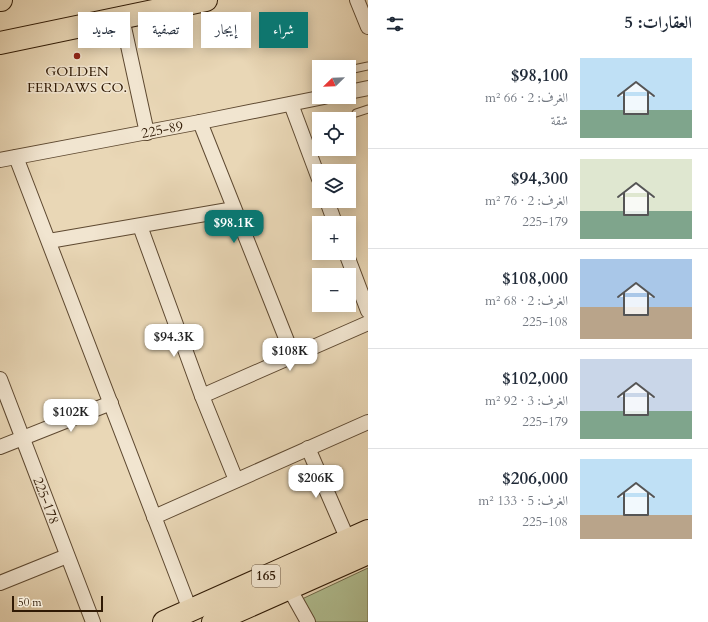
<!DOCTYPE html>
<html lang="ar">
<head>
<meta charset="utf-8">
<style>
	body { margin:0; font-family:Cardo,Amiri,serif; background:#f6f6f7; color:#1f2937; direction:rtl; height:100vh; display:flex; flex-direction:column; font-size:15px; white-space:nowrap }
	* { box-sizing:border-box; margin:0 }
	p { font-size:13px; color:#747a83 }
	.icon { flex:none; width:22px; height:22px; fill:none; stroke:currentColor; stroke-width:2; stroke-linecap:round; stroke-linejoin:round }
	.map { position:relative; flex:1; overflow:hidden; direction:ltr }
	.drawer { display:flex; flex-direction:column; background:#fff; width:340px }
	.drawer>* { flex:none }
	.hud { position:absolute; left:12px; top:12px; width:296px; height:36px; direction:rtl; display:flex; gap:8px }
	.needle { width:26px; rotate:247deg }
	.controls { position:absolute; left:312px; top:60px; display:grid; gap:8px }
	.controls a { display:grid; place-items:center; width:44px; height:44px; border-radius:0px; background:#fff; box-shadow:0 2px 10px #0003; font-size:20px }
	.scale { position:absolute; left:12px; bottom:10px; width:91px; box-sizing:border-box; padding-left:4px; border:2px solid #301a05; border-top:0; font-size:11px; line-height:14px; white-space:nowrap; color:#301a05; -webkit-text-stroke:3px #f1e5d0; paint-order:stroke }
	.price { position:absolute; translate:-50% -34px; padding:0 9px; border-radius:8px; background:#fff; color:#222; font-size:13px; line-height:26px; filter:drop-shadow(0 1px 2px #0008) }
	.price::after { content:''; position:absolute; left:50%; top:24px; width:12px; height:9px; margin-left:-6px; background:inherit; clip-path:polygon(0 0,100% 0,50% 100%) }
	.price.selected { background:#0f766e; color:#fff }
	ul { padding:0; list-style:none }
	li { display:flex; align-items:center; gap:12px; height:100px; padding:0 16px }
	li+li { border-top:1px solid #e0e1e3 }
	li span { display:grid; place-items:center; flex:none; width:112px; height:80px; border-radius:0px; color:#555 }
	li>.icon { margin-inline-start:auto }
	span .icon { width:48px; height:48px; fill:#fffc; stroke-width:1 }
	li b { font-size:17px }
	h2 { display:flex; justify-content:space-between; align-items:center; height:48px; padding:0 16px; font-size:17px }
	.tag { padding:0 14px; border-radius:0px; background:#fff; box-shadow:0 2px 10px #0003; font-size:14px; line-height:36px }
	.tag.selected { background:#0f766e; color:#fff }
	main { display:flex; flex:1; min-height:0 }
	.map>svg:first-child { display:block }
</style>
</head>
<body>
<main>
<section class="drawer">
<h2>العقارات: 5<svg class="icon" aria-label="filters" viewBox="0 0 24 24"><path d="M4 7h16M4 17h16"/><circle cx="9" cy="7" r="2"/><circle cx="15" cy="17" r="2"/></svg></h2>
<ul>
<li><span style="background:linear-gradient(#bfe0f5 65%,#7fa58c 0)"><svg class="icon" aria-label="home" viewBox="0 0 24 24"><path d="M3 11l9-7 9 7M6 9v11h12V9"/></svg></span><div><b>$98,100</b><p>الغرف: 2 · 66 m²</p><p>شقة</p></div></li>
<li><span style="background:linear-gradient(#dfe7d0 65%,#7fa58c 0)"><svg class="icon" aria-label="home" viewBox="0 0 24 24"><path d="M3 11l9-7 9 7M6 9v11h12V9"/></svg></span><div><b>$94,300</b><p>الغرف: 2 · 76 m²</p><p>225-179</p></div></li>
<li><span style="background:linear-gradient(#a9c7e8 60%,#b9a48a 0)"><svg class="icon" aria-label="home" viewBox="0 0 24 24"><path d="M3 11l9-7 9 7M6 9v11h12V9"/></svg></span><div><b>$108,000</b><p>الغرف: 2 · 68 m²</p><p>225-108</p></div></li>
<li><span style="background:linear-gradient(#c9d6e8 65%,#7fa58c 0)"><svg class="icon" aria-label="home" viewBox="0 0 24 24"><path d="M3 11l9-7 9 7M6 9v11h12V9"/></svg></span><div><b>$102,000</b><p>الغرف: 3 · 92 m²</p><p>225-179</p></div></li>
<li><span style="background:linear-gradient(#bfe0f5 70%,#b9a48a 0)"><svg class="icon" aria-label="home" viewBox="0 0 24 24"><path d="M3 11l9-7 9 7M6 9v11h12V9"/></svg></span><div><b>$206,000</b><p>الغرف: 5 · 133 m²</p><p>225-108</p></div></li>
</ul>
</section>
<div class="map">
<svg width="368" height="622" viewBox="0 0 368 622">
	<rect width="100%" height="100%" fill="#e9d7b6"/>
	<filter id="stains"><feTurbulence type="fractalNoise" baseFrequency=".005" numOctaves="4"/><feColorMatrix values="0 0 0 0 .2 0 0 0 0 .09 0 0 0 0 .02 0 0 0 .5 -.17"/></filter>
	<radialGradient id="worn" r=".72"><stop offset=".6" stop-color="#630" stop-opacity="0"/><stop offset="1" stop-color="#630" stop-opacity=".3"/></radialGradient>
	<path fill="#b1bf92" stroke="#706c4c" d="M368,568V622H315L302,599Z"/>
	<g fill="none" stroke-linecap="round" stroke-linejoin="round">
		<g stroke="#5e4931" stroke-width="9">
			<g id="service">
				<path d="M349,70L368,66"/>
				<path d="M356,113L368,109"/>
			</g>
		</g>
		<g stroke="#5e4931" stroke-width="16">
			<g id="minor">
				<path d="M357,0L368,27"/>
				<path d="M122,18L147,133"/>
				<path d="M349,92L368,88"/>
				<path d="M291,104L319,179"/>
				<path d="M200,122L293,356"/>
				<path d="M16,157L190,610"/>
				<path id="s1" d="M0,160L200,122L324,97"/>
				<path d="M327,201L335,223"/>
				<path d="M140,226L202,396L236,480"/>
				<path d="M49,241L234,209"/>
				<path d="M346,253L368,311"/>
				<path id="s2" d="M0,379L93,622"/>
				<path d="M202,396L368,323"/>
				<path d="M0,447L111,403"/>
				<path d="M308,448L348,540"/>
				<path d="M154,517L368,422"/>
				<path d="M0,583L67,556"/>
				<path d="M289,588L308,622"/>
			</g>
		</g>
		<g stroke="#301a05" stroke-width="24">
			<g id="primary">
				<path d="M164,622L368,531"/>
				<path d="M213,622L368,553"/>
			</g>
		</g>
		<g stroke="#301a05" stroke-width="24">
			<g id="trunk">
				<path d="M0,0H1"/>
				<path d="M0,43L206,0"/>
			</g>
		</g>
		<use href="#service" stroke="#f1e5d0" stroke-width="7"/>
		<use href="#minor" stroke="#f1e5d0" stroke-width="14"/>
		<use href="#primary" stroke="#e9d7b6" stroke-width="22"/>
		<use href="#trunk" stroke="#e9d7b6" stroke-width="22"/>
	</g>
	<circle fill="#8f2418" stroke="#f1e5d0" stroke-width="1.5" cx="77" cy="56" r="4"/>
	<g text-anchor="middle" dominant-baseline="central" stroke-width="3" stroke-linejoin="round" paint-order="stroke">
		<rect fill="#f1e5d0" stroke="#6a5742" stroke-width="1" x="252" y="565" width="28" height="22" rx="3"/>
		<g font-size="13" font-weight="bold" fill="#301a05">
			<text x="266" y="576">165</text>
		</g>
		<g font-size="14" fill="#301a05" stroke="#f1e5d0">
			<text x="77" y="71">GOLDEN<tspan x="77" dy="16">FERDAWS CO.</tspan></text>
		</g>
		<g font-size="14" fill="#301a05" stroke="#f1e5d0">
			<text stroke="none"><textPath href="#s1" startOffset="165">225-89</textPath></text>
			<text stroke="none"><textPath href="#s2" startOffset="130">225-178</textPath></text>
		</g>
	</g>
	<rect width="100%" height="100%" filter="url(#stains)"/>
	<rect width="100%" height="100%" fill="url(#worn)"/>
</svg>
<div class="controls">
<a><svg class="needle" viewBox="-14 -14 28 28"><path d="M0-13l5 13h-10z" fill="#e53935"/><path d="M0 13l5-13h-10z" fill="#747a83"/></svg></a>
<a><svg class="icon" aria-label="locate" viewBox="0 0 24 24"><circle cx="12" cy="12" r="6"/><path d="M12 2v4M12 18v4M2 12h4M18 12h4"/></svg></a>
<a><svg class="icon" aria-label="layers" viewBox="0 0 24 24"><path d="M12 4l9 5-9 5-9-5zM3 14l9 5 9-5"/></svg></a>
<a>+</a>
<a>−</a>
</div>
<div class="scale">50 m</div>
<b class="price selected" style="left:234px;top:244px">$98.1K</b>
<b class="price" style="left:174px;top:358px">$94.3K</b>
<b class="price" style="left:290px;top:372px">$108K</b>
<b class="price" style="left:71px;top:433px">$102K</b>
<b class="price" style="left:316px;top:499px">$206K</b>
<div class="hud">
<a class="tag selected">شراء</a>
<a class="tag">إيجار</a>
<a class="tag">تصفية</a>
<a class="tag">جديد</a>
</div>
</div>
</main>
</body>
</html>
